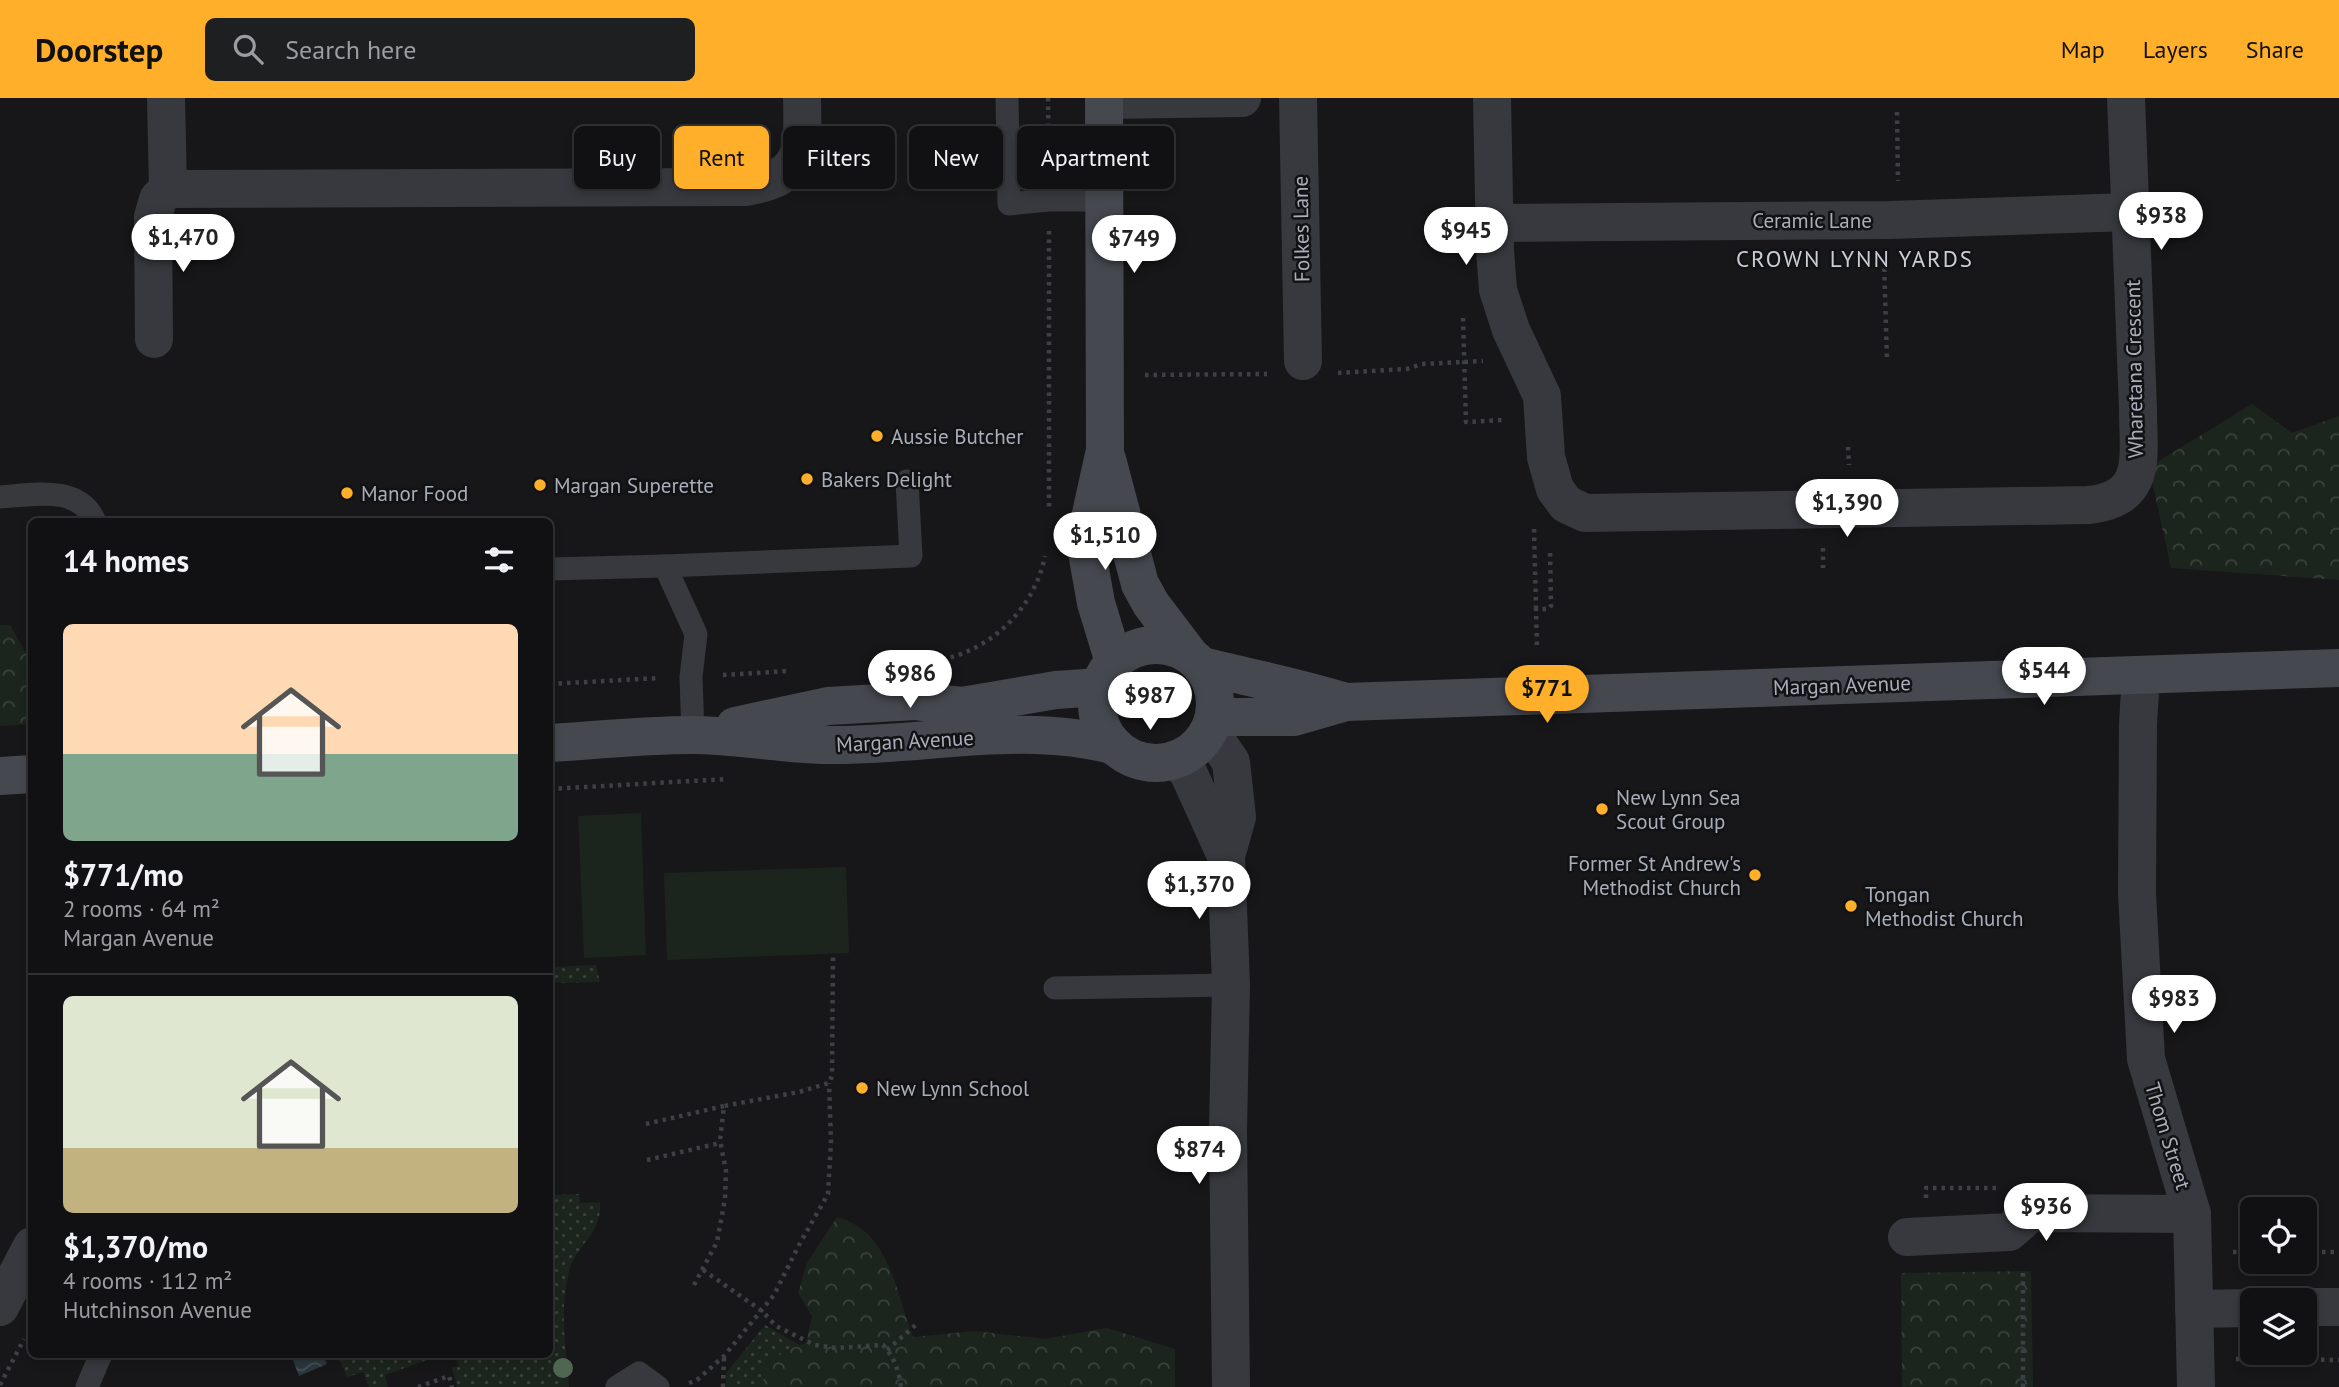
<!DOCTYPE html>
<html lang="en">
<head>
<meta charset="utf-8">
<style>
	body { margin:0; font-family:"PT Sans",sans-serif; background:#1e1f21; color:#f1f3f6; height:100vh; display:flex; flex-direction:column; font-size:26px; white-space:nowrap }
	* { box-sizing:border-box; margin:0 }
	p { font-size:23px; color:#9c9da0 }
	.icon { flex:none; width:38px; height:38px; fill:none; stroke:currentColor; stroke-width:2; stroke-linecap:round; stroke-linejoin:round }
	.map { position:relative; flex:1; overflow:hidden }
	.drawer { position:absolute; left:28px; top:420px; width:525px; height:840px; display:flex; flex-direction:column; background:#111113; border-radius:10px; box-shadow:0 4px 10px #0003,0 0 0 2px #303133 }
	.drawer>* { flex:none }
	.banner { position:absolute; left:574px; top:28px; width:665px; height:63px; display:flex; gap:14px }
	.buttons { position:absolute; left:2240px; top:1099px; display:grid; gap:14px }
	.buttons a { display:grid; place-items:center; width:77px; height:77px; border-radius:10px; background:#111113; box-shadow:0 4px 10px #0003,0 0 0 2px #303133; font-size:35px }
	.price { position:absolute; translate:-50% -60px; padding:0 16px; border-radius:24px; background:#fff; color:#222; font-size:23px; line-height:46px; filter:drop-shadow(0 2px 4px #0008) }
	.price::after { content:''; position:absolute; left:50%; top:42px; width:21px; height:16px; margin-left:-10px; background:inherit; clip-path:polygon(0 0,100% 0,50% 100%) }
	.price.selected { background:#ffaf29; color:#111 }
	ul { padding:0; list-style:none }
	li { display:grid; align-content:center; gap:14px; height:371px; padding:0 35px }
	li+li { border-top:2px solid #303133 }
	li span { display:grid; place-items:center; height:217px; border-radius:10px; color:#555 }
	li>.icon { margin-inline-start:auto }
	span .icon { width:126px; height:126px; fill:#fffc; stroke-width:1 }
	li b { font-size:30px }
	h2 { display:flex; justify-content:space-between; align-items:center; height:84px; padding:0 35px; font-size:30px }
	.pill { padding:0 24px; border-radius:10px; background:#111113; box-shadow:0 4px 10px #0003,0 0 0 2px #303133; font-size:24px; line-height:63px }
	.pill.selected { background:#ffaf29; color:#111 }
	header { display:flex; align-items:center; gap:42px; box-sizing:border-box; height:98px; padding:0 35px; background:#ffaf29; color:#111 }
	header strong { font-size:33px }
	nav { display:flex; gap:38px; margin-inline-start:auto; font-size:24px }
	.search { width:490px; height:63px; background:#1e1f21; display:flex; align-items:center; gap:18px; box-sizing:border-box; padding:0 24px; border-radius:10px; color:#9c9da0; font-size:26px }
	.map>svg:first-child { display:block }
</style>
</head>
<body>
<header>
<strong>Doorstep</strong>
<div class="search"><svg class="icon" aria-label="search" viewBox="0 0 24 24"><circle cx="10" cy="10" r="6"/><path d="M15 15l6 6"/></svg>Search here</div>
<nav><a>Map</a><a>Layers</a><a>Share</a></nav>
</header>
<div class="map">
<svg width="2339" height="1289" viewBox="0 0 2339 1289">
	<defs>
		<pattern id="grass-dots" width="8" height="8" patternUnits="userSpaceOnUse" patternTransform="scale(1.75)"><rect width="8" height="8" fill="#1c251d"/><path d="M2 2h.1M6 6h.1" fill="none" stroke="#3a423c" stroke-width="1.8" stroke-linecap="round"/></pattern>
		<pattern id="forest-crowns" width="20" height="18" patternUnits="userSpaceOnUse" patternTransform="scale(1.75)"><rect width="20" height="18" fill="#1c251d"/><path d="M2 6a3 3 0 1 1 6 0M12 15a3 3 0 1 1 6 0" fill="none" stroke="#3a423c"/></pattern>
		<pattern id="water-waves" width="16" height="10" patternUnits="userSpaceOnUse" patternTransform="scale(1.75)"><rect width="16" height="10" fill="#2b373e"/><path d="M0 5q4-4 8 0t8 0" fill="none" stroke="#475158"/></pattern>
	</defs>
	<rect width="100%" height="100%" fill="#171719"/>
	<g fill="url(#grass-dots)">
		<path d="M596,867L600,884L550,885V869Z"/>
		<path d="M550,901L555,1097L579,1096L580,1105L600,1104C603,1134 575,1149 569,1173C559,1211 566,1251 569,1289H457L452,1270L459,1268L455,1257L550,1256Z"/>
		<path d="M765,1227L799,1247L789,1251L766,1266L762,1289H726V1275Z"/>
		<path d="M338,1257H441L385,1277L388,1289H369L363,1274L347,1279Z"/>
	</g>
	<g fill="url(#forest-crowns)">
		<path d="M2252,306L2292,335L2339,318V482L2171,470L2149,369Z"/>
		<path d="M0,527H10L31,564V626L0,628Z"/>
		<path d="M837,1119C891,1134 895,1194 913,1239L974,1233L1045,1241L1107,1230L1175,1251V1289H762L766,1266L789,1251L806,1245L812,1218L798,1195L807,1165Z"/>
		<path d="M2031,1173L2033,1289H1902L1901,1175Z"/>
	</g>
	<g fill="#1c251d">
		<path d="M641,715L646,857L584,860L578,718Z"/>
		<path d="M846,769L849,855L667,862L664,775Z"/>
	</g>
	<path fill="url(#water-waves)" d="M291,1257H323L327,1266L299,1278Z"/>
	<g fill="none" stroke-linecap="round" stroke-linejoin="round">
		<g stroke="#3d4045" stroke-width="4.5" stroke-dasharray="3.5 5" stroke-linecap="butt">
			<path d="M1048,0L1049,72"/>
			<path d="M1897,14L1898,83"/>
			<path d="M1049,133V411"/>
			<path d="M1884,162L1887,262"/>
			<path d="M1463,220L1466,324L1503,322"/>
			<path d="M1338,275L1407,271L1422,266L1483,263"/>
			<path d="M1145,277L1267,276"/>
			<path d="M1848,349L1849,367"/>
			<path d="M1534,431L1536,511"/>
			<path d="M1823,450V470"/>
			<path d="M1537,547L1536,511H1549L1551,508L1550,452"/>
			<path d="M934,563C989,555 1034,512 1045,458"/>
			<path d="M723,577L788,573"/>
			<path d="M550,586L659,580"/>
			<path d="M550,691L727,681"/>
			<path d="M646,1026L724,1008"/>
			<path d="M647,1062L720,1045"/>
			<path d="M1926,1100V1090H1998"/>
			<path d="M2233,1154H2252"/>
			<path d="M2305,1154H2339"/>
			<path d="M703,1172L762,1213L776,1228L815,1247L836,1250L883,1247C894,1259 899,1273 901,1289"/>
			<path d="M694,1187L717,1144L725,1101L726,1073L720,1042L724,1008L799,994L829,985L832,978L833,856"/>
			<path d="M887,1252L918,1225"/>
			<path d="M2236,1261L2339,1262"/>
			<path d="M689,1285L697,1282L724,1258L774,1197L799,1147L828,1096L831,1044L829,985"/>
			<path d="M0,1287L24,1241"/>
			<path d="M418,1289L449,1278L452,1289"/>
			<path d="M723,1289L724,1258"/>
			<path d="M2023,1289V1171"/>
		</g>
		<g stroke="#37393e" stroke-width="23">
			<path d="M1007,0L1009,106L1049,102H1103"/>
			<path d="M0,399C32,397 80,386 95,424"/>
			<path d="M665,468L911,458L907,383"/>
			<path d="M550,471L665,468L696,536L691,579L693,637"/>
			<path d="M1055,890L1231,887"/>
			<path d="M87,1289L101,1256"/>
			<path d="M617,1289L639,1275L658,1289"/>
		</g>
		<g stroke="#37393e" stroke-width="38">
			<path d="M166,0L168,91"/>
			<path d="M1298,0L1303,263"/>
			<path d="M1492,0L1495,152L1498,192L1511,232L1542,298L1546,359L1555,391L1566,406L1585,415L2088,407C2149,401 2138,359 2138,311L2126,0"/>
			<path d="M1104,2L1242,0"/>
			<path d="M1495,125L1890,122L2129,114"/>
			<path d="M154,241L153,119L158,101L168,91L745,89C806,79 803,52 802,0"/>
			<path d="M2141,577L2138,626L2137,795L2146,961L2192,1116L2196,1289"/>
			<path d="M1907,1139L2009,1134L2031,1115L2192,1116"/>
			<path d="M2305,1209H2339"/>
			<path d="M2194,1211L2252,1210"/>
		</g>
		<g stroke="#37393e" stroke-width="38">
			<path d="M1209,632L1231,664L1237,719L1226,758L1231,887L1228,1032L1231,1289"/>
			<path d="M1176,661L1188,674L1226,758"/>
			<path d="M0,1209L32,1148"/>
		</g>
		<g stroke="#45484f" stroke-width="38">
			<path d="M1104,0L1105,352L1085,443L1096,505L1114,564"/>
			<path d="M1107,361L1140,486L1151,506L1189,556"/>
			<circle cx="1156" cy="606" r="59"/>
			<path d="M1202,568C1251,580 1298,589 1346,604"/>
			<path d="M1214,619H1294L1346,604L2339,570"/>
			<path d="M735,628L828,608L915,603L962,608L1056,592L1100,589"/>
			<path d="M550,645C597,642 645,637 693,637C738,637 784,647 830,647C924,648 1022,623 1115,648"/>
			<path d="M0,678L32,676"/>
		</g>
	</g>
	<circle fill="#4f6651" cx="563" cy="1270" r="10"/>
	<g fill="#ffaf29" stroke="#121214" stroke-width="2.5">
		<circle cx="877" cy="338" r="7"/>
		<circle cx="807" cy="381" r="7"/>
		<circle cx="540" cy="387" r="7"/>
		<circle cx="347" cy="395" r="7"/>
		<circle cx="1602" cy="711" r="7"/>
		<circle cx="1755" cy="777" r="7"/>
		<circle cx="1851" cy="808" r="7"/>
		<circle cx="862" cy="990" r="7"/>
	</g>
	<g text-anchor="middle" dominant-baseline="central" stroke-width="5" stroke-linejoin="round" paint-order="stroke">
		<g font-size="21" fill="#a8aeba" stroke="#121214">
			<text x="1812" y="122">Ceramic Lane</text>
			<text transform="translate(1301 131) rotate(-91)">Folkes Lane</text>
			<text transform="translate(2134 271) rotate(-91)">Wharetana Crescent</text>
			<text transform="translate(1842 587) rotate(-2)">Margan Avenue</text>
			<text transform="translate(905 643) rotate(-3)">Margan Avenue</text>
			<text transform="translate(2168 1038) rotate(73)">Thom Street</text>
		</g>
		<g font-size="21" fill="#a8aeba" stroke="#121214" text-anchor="start">
			<text x="891" y="338">Aussie Butcher</text>
			<text x="821" y="381">Bakers Delight</text>
			<text x="554" y="387">Margan Superette</text>
			<text x="361" y="395">Manor Food</text>
			<text x="1616" y="699">New Lynn Sea<tspan x="1616" dy="24">Scout Group</tspan></text>
			<text x="1741" y="765" text-anchor="end">Former St Andrew's<tspan x="1741" dy="24">Methodist Church</tspan></text>
			<text x="1865" y="796">Tongan<tspan x="1865" dy="24">Methodist Church</tspan></text>
			<text x="876" y="990">New Lynn School</text>
		</g>
		<g font-size="23" letter-spacing="2" fill="#c9cdd6" stroke="#121214">
			<text x="1855" y="160">CROWN LYNN YARDS</text>
		</g>
	</g>
</svg>
<div class="buttons">
<a><svg class="icon" aria-label="locate" viewBox="0 0 24 24"><circle cx="12" cy="12" r="6"/><path d="M12 2v4M12 18v4M2 12h4M18 12h4"/></svg></a>
<a><svg class="icon" aria-label="layers" viewBox="0 0 24 24"><path d="M12 4l9 5-9 5-9-5zM3 14l9 5 9-5"/></svg></a>
</div>
<b class="price" style="left:2161px;top:154px">$938</b>
<b class="price" style="left:1466px;top:169px">$945</b>
<b class="price" style="left:183px;top:176px">$1,470</b>
<b class="price" style="left:1134px;top:177px">$749</b>
<b class="price" style="left:1847px;top:441px">$1,390</b>
<b class="price" style="left:1105px;top:474px">$1,510</b>
<b class="price" style="left:2044px;top:609px">$544</b>
<b class="price" style="left:910px;top:612px">$986</b>
<b class="price selected" style="left:1547px;top:627px">$771</b>
<b class="price" style="left:1150px;top:634px">$987</b>
<b class="price" style="left:1199px;top:823px">$1,370</b>
<b class="price" style="left:2174px;top:937px">$983</b>
<b class="price" style="left:1199px;top:1088px">$874</b>
<b class="price" style="left:2046px;top:1145px">$936</b>
<div class="banner">
<a class="pill">Buy</a>
<a class="pill selected">Rent</a>
<a class="pill">Filters</a>
<a class="pill">New</a>
<a class="pill">Apartment</a>
</div>
<section class="drawer">
<h2>14 homes<svg class="icon" aria-label="filters" viewBox="0 0 24 24"><path d="M4 7h16M4 17h16"/><circle cx="9" cy="7" r="2"/><circle cx="15" cy="17" r="2"/></svg></h2>
<ul>
<li><span style="background:linear-gradient(#ffd9b3 60%,#7fa58c 0)"><svg class="icon" aria-label="home" viewBox="0 0 24 24"><path d="M3 11l9-7 9 7M6 9v11h12V9"/></svg></span><div><b>$771/mo</b><p>2 rooms · 64 m²</p><p>Margan Avenue</p></div></li>
<li><span style="background:linear-gradient(#dfe7d0 70%,#c2b280 0)"><svg class="icon" aria-label="home" viewBox="0 0 24 24"><path d="M3 11l9-7 9 7M6 9v11h12V9"/></svg></span><div><b>$1,370/mo</b><p>4 rooms · 112 m²</p><p>Hutchinson Avenue</p></div></li>
</ul>
</section>
</div>
</body>
</html>
